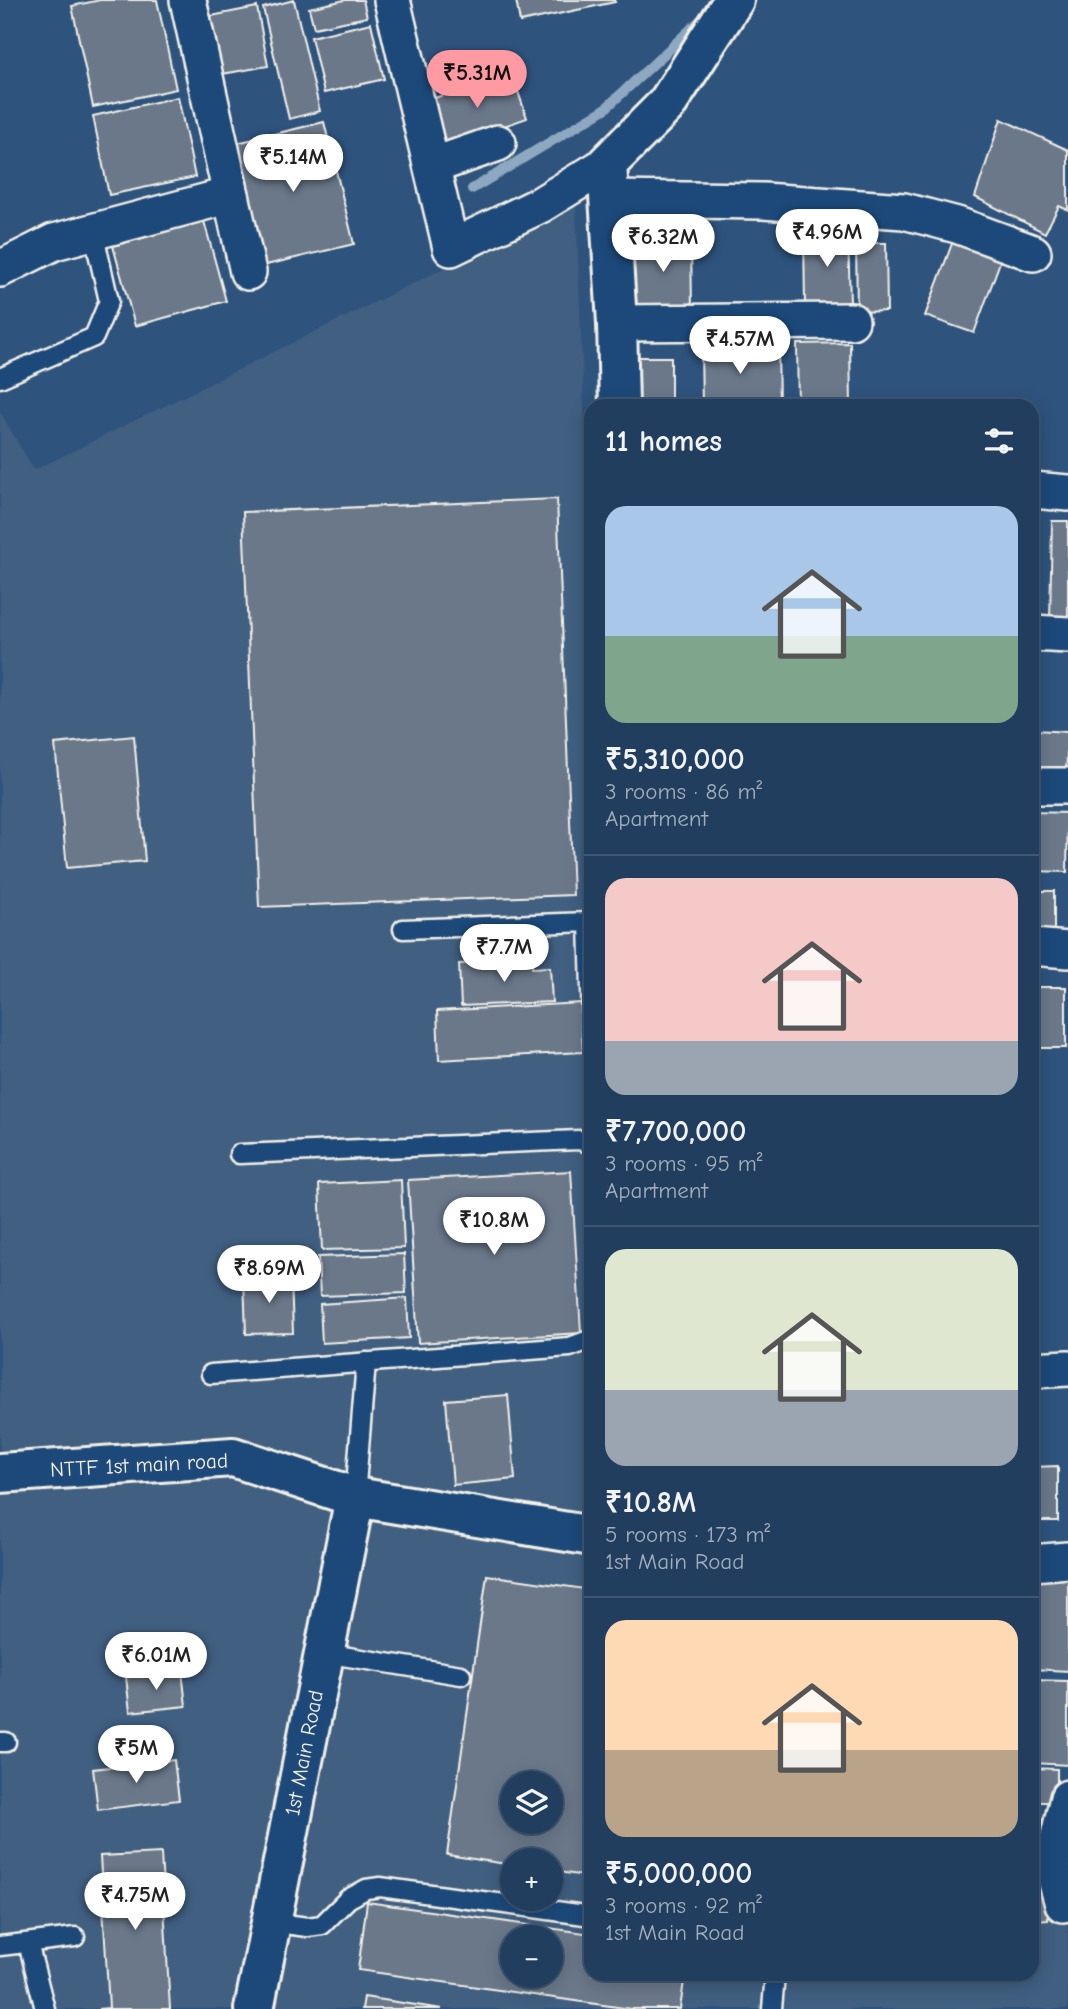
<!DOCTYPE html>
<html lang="en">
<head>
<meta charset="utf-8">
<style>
	body { margin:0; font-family:"Comic Neue",sans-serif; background:#2a4564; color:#f1f3f6; height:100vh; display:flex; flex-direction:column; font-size:26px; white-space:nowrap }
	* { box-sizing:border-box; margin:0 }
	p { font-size:23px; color:#a2aebc }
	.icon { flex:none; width:38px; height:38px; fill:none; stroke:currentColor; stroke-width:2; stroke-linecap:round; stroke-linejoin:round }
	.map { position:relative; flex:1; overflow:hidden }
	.drawer { position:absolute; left:584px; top:399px; width:455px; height:1582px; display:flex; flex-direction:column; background:#223e5e; border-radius:21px; box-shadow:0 4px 18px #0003,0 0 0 2px #3f5773 }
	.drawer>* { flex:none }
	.buttons { position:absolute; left:500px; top:1771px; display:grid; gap:14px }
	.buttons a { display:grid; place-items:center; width:63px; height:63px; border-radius:50%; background:#223e5e; box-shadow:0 4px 18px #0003,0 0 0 2px #3f5773; font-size:35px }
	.price { position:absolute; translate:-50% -60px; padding:0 16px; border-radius:24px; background:#fff; color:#222; font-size:23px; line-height:46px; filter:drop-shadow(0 2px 4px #0008) }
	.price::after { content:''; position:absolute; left:50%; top:42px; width:21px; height:16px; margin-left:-10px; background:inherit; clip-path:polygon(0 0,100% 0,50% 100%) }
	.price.active { background:#ff9aa2; color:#111 }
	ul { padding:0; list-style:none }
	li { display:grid; align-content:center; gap:14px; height:371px; padding:0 21px }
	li+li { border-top:2px solid #3f5773 }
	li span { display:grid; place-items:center; height:217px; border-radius:21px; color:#555 }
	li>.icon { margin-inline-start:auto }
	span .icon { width:126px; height:126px; fill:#fffc; stroke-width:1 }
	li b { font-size:30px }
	h2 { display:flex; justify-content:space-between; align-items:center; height:84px; padding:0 21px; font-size:30px }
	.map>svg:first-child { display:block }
</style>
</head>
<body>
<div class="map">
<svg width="1068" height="2009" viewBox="0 0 1068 2009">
	<rect width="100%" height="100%" fill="#2e537d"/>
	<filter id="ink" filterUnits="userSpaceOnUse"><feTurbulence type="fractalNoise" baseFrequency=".0143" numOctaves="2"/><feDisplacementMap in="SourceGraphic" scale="14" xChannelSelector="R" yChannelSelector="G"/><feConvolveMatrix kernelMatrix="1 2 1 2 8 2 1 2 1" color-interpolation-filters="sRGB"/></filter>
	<g filter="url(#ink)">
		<path fill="#405e81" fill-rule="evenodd" d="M576,203L592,610V1974H1032L1033,1909L1068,1892V2009H0V412L34,470ZM513,1783H551V1822H513ZM513,1860H551V1899H513ZM513,1937H551V1976H513Z"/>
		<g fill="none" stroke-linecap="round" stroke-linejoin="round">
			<path stroke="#8da8c0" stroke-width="10" d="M472,189L605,109L707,14"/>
		</g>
		<g fill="#6b788a" stroke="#f4f1e8" stroke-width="2" fill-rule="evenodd">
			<path d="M100,0H157L176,89L93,107L72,6Z"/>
			<path d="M294,0L320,111L289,119L263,8Z"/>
			<path d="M345,0H363L367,17L314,28L309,8Z"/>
			<path d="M516,0H614L615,2L520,22Z"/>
			<path d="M257,7L268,66L216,75L206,17Z"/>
			<path d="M371,23L384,79L324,93L311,37Z"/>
			<path d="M511,71L527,118L442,148L426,101Z"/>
			<path d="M178,97L195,177L109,195L93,116Z"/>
			<path d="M1001,119L1068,150V210L1059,206L1045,233L975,197Z"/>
			<path d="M324,122L354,244L262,266L233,144Z"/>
			<path d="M204,221L226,301L135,326L113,246Z"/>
			<path d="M848,234L850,303L805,304L804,236Z"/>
			<path d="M634,239H691L692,309L634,310Z"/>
			<path d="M953,241L1001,259L974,333L925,316Z"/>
			<path d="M856,243H886L887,311L857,312Z"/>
			<path d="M850,343L851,406H798L797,344Z"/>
			<path d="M778,345L779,406H702L701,346Z"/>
			<path d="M627,357H671V406H628Z"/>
			<path d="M557,499L573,895L259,907L243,512Z"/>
			<path d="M1052,521H1068V622H1050Z"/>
			<path d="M1035,730L1068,732L1066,776L1033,774Z"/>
			<path d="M134,736L145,861L67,868L55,744Z"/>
			<path d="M1032,812L1068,813L1067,872L1032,871Z"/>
			<path d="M1032,891H1054V936L1032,935Z"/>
			<path d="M532,961V968L550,967L552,1002L461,1006L459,964Z"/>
			<rect x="1032" y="987" width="34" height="61"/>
			<path d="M581,1003L583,1052L439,1060L437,1011Z"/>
			<path d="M571,1171L581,1333L418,1343L408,1180Z"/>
			<path d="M401,1180L404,1248L322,1250L319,1184Z"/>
			<path d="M404,1254L406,1293L320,1296L318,1257Z"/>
			<path d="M291,1276L293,1333L246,1334L244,1278Z"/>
			<path d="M407,1298L409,1338L322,1343L320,1304Z"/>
			<path d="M508,1395L515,1479L453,1485L446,1400Z"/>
			<path d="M1058,1466V1521H1032V1467Z"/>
			<path d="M1032,1572L1068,1574V1671L1032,1669Z"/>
			<path d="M487,1575L592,1590V1877L551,1871V1860H513V1865L447,1855ZM513,1783H551V1822H513Z"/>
			<path d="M182,1671L186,1706L130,1712L126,1677Z"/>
			<path d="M1032,1680L1068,1681V1765L1032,1763Z"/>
			<path d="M174,1760L179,1800L98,1810L93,1769Z"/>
			<path d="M1032,1768L1057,1769V1802H1032Z"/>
			<path d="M1032,1817L1054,1819L1053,1841L1032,1840Z"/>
			<path d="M161,1853L170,2009H98L109,2008L100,1856Z"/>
			<path d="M1045,1880L1048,1920L1032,1921V1881Z"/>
			<path d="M367,1902L592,1934V1974H685L680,2009H631L358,1970ZM513,1937H551V1976H513Z"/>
			<path d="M364,1997L442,2009H362Z"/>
		</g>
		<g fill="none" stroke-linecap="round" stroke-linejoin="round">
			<g stroke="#f4f1e8" stroke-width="23">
				<g id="service">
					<path d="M0,378L94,337L109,301L93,231"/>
					<path d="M403,929L589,922L592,1025"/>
					<path d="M239,1154L579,1140L592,1144"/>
					<path d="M211,1374L570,1347L592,1339"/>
					<path d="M355,1497L366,1362"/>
					<path d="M324,1653L461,1675"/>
					<path d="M0,1742H6"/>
					<path d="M271,1922L307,1927L322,1925L348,1899L366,1889L380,1887L592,1916"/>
					<path d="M28,1943L45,2009"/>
					<path d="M0,1946L75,1937"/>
					<path d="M772,2009L775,1974"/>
				</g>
			</g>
			<g stroke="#f4f1e8" stroke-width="40">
				<g id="minor">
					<path d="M392,0L451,248L540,205L607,164"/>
					<path d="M432,166L498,143"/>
					<path d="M231,195L248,272"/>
					<path d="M610,199L763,201L904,211L957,225L1033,253"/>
					<path d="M0,269L54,242L231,195L188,0"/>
					<path d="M617,323L851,321"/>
					<path d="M1032,490L1068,493"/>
					<path d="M1032,633L1068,635"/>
					<path d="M1032,786H1068"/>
					<path d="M1032,947L1068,950"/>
					<path d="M1032,1370L1068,1368"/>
					<path d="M1032,1563L1068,1560"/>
					<path d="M1063,1904L1052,1865L1068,1798"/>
				</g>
			</g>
			<g stroke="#f4f1e8" stroke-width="44">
				<g id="tertiary">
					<path d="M619,406L617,323L607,164L667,104L734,0"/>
					<path d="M0,1473L233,1457L355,1497L592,1536"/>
					<path d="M254,2009L355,1497"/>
				</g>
			</g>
			<use href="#service" stroke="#1f4a7a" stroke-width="18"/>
			<use href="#minor" stroke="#1f4a7a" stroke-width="35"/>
			<use href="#tertiary" stroke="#1f4a7a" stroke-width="38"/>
		</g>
	</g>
	<g text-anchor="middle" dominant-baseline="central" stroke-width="5" stroke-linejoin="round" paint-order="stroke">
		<g font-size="21" fill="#f4f1e8" stroke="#1f4a7a">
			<text transform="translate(139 1465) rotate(-3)">NTTF 1st main road</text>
			<text transform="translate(304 1753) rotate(-79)">1st Main Road</text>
		</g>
	</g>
</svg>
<div class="buttons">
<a><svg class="icon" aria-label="layers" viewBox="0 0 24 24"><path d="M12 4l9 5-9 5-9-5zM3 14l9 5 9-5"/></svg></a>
<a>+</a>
<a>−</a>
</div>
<b class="price active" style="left:477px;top:110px">₹5.31M</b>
<b class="price" style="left:293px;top:194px">₹5.14M</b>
<b class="price" style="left:827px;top:269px">₹4.96M</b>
<b class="price" style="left:663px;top:274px">₹6.32M</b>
<b class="price" style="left:740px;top:376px">₹4.57M</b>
<b class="price" style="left:504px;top:984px">₹7.7M</b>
<b class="price" style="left:494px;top:1257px">₹10.8M</b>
<b class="price" style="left:269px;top:1305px">₹8.69M</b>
<b class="price" style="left:156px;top:1692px">₹6.01M</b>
<b class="price" style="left:136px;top:1785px">₹5M</b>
<b class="price" style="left:135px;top:1932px">₹4.75M</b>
<section class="drawer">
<h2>11 homes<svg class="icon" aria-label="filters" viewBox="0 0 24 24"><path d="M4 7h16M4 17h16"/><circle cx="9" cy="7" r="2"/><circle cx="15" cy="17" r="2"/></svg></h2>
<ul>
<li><span style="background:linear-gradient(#a9c7e8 60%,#7fa58c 0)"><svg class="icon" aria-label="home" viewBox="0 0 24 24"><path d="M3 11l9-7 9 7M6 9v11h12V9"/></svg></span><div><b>₹5,310,000</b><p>3 rooms · 86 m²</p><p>Apartment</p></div></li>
<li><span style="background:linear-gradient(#f6c9c9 75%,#9aa5b1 0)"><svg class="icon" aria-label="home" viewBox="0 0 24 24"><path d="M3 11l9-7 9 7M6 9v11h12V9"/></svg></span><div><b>₹7,700,000</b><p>3 rooms · 95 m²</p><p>Apartment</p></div></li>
<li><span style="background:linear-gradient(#dfe7d0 65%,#9aa5b1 0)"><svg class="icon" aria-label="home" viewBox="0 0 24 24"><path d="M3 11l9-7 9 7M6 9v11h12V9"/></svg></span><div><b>₹10.8M</b><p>5 rooms · 173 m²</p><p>1st Main Road</p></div></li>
<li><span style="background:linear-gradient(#ffd9b3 60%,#b9a48a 0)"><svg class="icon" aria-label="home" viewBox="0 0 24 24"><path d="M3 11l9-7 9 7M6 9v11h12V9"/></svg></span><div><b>₹5,000,000</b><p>3 rooms · 92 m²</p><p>1st Main Road</p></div></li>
</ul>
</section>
</div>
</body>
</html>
